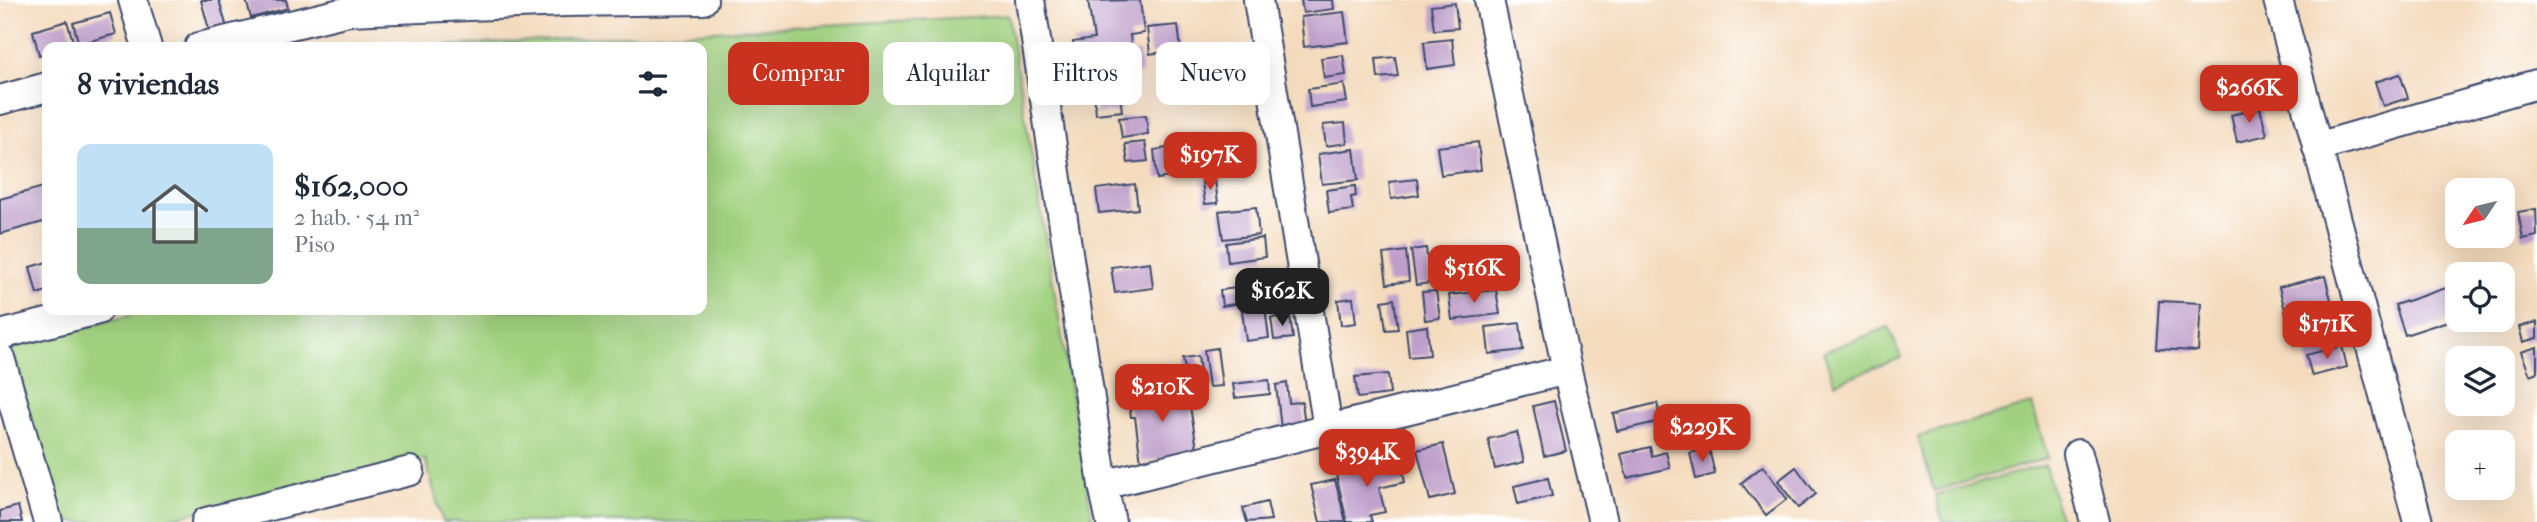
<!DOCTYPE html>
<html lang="es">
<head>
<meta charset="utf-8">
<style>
	body { margin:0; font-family:"IM FELL French Canon",serif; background:#f6f6f7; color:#1f2937; height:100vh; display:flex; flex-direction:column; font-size:26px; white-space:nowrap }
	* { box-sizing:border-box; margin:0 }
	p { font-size:23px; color:#747a83 }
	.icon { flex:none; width:38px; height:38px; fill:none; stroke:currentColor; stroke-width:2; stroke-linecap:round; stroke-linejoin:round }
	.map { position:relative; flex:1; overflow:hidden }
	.details { position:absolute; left:42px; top:42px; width:665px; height:273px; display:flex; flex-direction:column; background:#fff; border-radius:14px; box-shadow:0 7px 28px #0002 }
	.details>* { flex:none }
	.banner { position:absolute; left:728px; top:42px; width:665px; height:63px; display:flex; gap:14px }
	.needle { width:46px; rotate:235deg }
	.controls { position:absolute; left:2445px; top:178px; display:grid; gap:14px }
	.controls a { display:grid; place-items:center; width:70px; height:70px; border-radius:14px; background:#fff; box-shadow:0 7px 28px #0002; font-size:35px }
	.price { position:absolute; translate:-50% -60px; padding:0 16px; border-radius:14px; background:#c8321e; color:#fff; font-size:23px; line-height:46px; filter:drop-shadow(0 2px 4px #0008) }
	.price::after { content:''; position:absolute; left:50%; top:42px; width:21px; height:16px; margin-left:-10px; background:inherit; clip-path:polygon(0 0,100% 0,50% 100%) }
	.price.on { background:#222; color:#fff }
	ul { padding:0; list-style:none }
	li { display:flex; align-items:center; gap:21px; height:175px; padding:0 35px }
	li+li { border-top:2px solid #e0e1e3 }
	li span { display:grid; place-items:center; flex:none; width:196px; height:140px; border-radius:14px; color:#555 }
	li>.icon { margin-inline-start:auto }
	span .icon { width:84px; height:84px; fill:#fffc; stroke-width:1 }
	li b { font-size:30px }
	h2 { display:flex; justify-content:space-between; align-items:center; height:84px; padding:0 35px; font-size:30px }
	.chip { padding:0 24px; border-radius:14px; background:#fff; box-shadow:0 7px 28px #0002; font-size:24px; line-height:63px }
	.chip.on { background:#c8321e; color:#fff }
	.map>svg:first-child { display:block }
</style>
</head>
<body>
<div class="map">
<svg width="2537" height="522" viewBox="0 0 2537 522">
	<rect width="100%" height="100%" fill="#fff"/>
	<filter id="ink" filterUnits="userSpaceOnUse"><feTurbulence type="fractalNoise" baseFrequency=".0143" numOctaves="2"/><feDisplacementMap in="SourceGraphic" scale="14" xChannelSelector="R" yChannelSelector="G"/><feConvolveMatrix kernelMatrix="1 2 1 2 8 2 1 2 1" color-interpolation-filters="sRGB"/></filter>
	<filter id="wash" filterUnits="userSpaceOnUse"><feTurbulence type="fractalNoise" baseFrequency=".00686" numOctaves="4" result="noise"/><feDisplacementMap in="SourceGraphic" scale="28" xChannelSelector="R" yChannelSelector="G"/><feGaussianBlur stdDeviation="1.57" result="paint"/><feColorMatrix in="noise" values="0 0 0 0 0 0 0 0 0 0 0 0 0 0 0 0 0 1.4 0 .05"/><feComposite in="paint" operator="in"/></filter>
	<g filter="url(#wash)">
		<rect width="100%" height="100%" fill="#f4dbbd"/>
		<g fill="#a1d17f" stroke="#5e806e" stroke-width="2">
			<path d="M1008,15L1093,522H443L425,459L153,522H59L11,345L152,310H702V47H422Z"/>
			<path d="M1889,327L1901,358L1835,383L1823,352Z"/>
			<path d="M2032,404L2048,458L1934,491L1918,437Z"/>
			<path d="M2045,465L2061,521L1943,522L1935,495Z"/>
		</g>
		<g id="blocks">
			<g fill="#be9eca">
				<path d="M201,0H219L227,28L210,33Z"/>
				<path d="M246,0H286L288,8L251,18Z"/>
				<path d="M1140,0L1144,33L1130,35L1132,53L1139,52L1142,74L1122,76L1119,55L1076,60L1073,42L1094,39L1088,1Z"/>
				<path d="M1301,0H1333L1334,9L1303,13Z"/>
				<path d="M1455,3L1458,28L1434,30L1431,6Z"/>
				<path d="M1344,12L1348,42L1304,47L1301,17Z"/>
				<path d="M110,13L116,34L79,44L73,23Z"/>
				<path d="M67,21L74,45L47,47V52L39,55L33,31Z"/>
				<path d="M1178,25L1181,50L1150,54L1147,28Z"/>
				<path d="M1452,39L1455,65L1427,69L1424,42Z"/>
				<path d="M1343,55L1346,75L1324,78L1321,58Z"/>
				<path d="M1395,57L1398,76L1378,78L1376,59Z"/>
				<path d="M2400,74L2408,98L2383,106L2375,82Z"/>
				<path d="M1199,76L1202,96L1181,99L1178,79Z"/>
				<path d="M1344,84L1347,102L1310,107L1308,89Z"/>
				<path d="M1119,89L1122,111L1096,114L1094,92Z"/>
				<path d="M2260,108L2267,135L2237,142L2231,115Z"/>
				<path d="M1146,115L1148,134L1122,138L1119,118Z"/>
				<path d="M1345,123L1347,143L1326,146L1323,125Z"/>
				<path d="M1242,141L1246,166L1207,171L1204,146Z"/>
				<path d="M1145,142L1148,161L1128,163L1125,144Z"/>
				<path d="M1478,142L1481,170L1441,175L1437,147Z"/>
				<path d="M1167,148L1171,177L1157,179L1154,150Z"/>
				<path d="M1354,149L1358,180L1322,184L1318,154Z"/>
				<path d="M1417,179L1419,195L1391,199L1389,182Z"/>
				<path d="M1215,180L1218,203L1205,204L1202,182Z"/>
				<path d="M1135,184L1138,209L1099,213L1096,189Z"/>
				<path d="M47,186V221L0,234V199Z"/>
				<path d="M1355,186L1356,196L1351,197L1353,210L1329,213L1326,190Z"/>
				<path d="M1256,207L1259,235L1223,239L1219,211Z"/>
				<path d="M2536,209L2537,236L2523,239L2518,212Z"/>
				<path d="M1263,238L1265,257L1228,262L1226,243Z"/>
				<path d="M1426,248L1430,283L1416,285L1411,250Z"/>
				<path d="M1406,251L1409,281L1387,284L1383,254Z"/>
				<path d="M47,262V291L37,294L30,267Z"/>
				<path d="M1150,262L1153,288L1115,293L1111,267Z"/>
				<path d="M2325,276L2331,300L2315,304L2323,337L2294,345L2279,287Z"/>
				<path d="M1270,284L1273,299L1264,300L1269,338L1246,341L1241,303L1222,306L1220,290Z"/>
				<path d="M2449,287L2457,318L2405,335L2395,305Z"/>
				<path d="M1496,290L1500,314L1452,320L1449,295Z"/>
				<path d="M1436,291L1440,318L1425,320L1422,292Z"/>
				<path d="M1353,298L1356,323L1341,325L1338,300Z"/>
				<path d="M1394,299L1398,329L1386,330L1382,301Z"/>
				<path d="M2159,301L2201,303L2198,351L2156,349Z"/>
				<path d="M1290,316L1293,338L1274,340L1271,318Z"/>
				<path d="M2537,322V338L2523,342L2519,327Z"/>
				<path d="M1520,323L1523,350L1489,354L1486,327Z"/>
				<path d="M1427,326L1430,355L1409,357L1406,329Z"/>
				<path d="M2342,346L2347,367L2312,376L2306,355Z"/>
				<path d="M2537,347V372L2530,375L2521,352Z"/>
				<path d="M1217,348L1222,386L1209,387L1204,350Z"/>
				<path d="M1198,356L1202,386L1188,388L1183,358Z"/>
				<path d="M1388,374L1390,394L1358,398L1355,377Z"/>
				<path d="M1269,380L1270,394L1235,398L1233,384Z"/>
				<path d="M1156,383L1158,399L1188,395L1198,454L1141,462L1135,417H1131L1127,386Z"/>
				<path d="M1287,383L1289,403L1302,402L1305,425L1281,428L1276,385Z"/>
				<path d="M1554,401L1566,451L1544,456L1533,406Z"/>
				<path d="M1657,403L1661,421L1617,431L1613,414Z"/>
				<path d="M1517,432L1524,462L1495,469L1488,439Z"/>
				<path d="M1443,444L1455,494L1430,500L1417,450Z"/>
				<path d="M1650,447L1652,456L1666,452L1670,468L1627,478L1621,454Z"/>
				<path d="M1709,449L1715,474L1696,479L1690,453Z"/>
				<path d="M1400,459L1405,482L1379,488L1385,512L1370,515L1372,522H1347L1336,474Z"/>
				<path d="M1763,466L1787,499L1766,515L1741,483Z"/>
				<path d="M1796,467L1816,494L1798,508L1778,481Z"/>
				<path d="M1548,478L1552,496L1518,504L1514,486Z"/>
				<path d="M1335,480L1346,522H1320L1311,485Z"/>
				<path d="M1267,502L1271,520L1247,522L1243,508Z"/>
				<path d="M18,506L22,522H0V511Z"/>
			</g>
		</g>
	</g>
	<g filter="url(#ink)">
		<use href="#blocks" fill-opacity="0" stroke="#3c496c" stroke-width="2"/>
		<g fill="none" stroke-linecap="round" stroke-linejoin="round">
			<g stroke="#3c496c" stroke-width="32">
				<g id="minor">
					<path d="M133,0L147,47"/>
					<path d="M1030,0L1103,485L1111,522"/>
					<path d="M1258,0L1328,428"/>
					<path d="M1489,0L1567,370L1603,522"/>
					<path d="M2278,0L2418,522"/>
					<path d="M199,47L349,11L566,2L703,0"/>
					<path d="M0,100L47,87"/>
					<path d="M2317,147L2537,84"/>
					<path d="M0,335L98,310"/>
					<path d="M0,358L48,522"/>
					<path d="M2078,454L2095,522"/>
					<path d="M1103,485L1567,370"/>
					<path d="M206,522L410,471"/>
				</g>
			</g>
			<use href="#minor" stroke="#fff" stroke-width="28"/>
		</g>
	</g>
</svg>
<div class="controls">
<a><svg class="needle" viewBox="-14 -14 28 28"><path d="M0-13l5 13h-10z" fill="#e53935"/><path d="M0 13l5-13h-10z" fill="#747a83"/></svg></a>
<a><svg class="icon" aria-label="locate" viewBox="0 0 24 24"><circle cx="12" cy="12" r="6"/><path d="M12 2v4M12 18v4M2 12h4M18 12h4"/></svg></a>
<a><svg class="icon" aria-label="layers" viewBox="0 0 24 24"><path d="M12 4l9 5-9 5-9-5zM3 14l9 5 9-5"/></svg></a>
<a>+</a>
</div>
<b class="price" style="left:2249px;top:125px">$266K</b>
<b class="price" style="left:1210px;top:192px">$197K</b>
<b class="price" style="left:1474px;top:305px">$516K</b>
<b class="price on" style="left:1282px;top:328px">$162K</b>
<b class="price" style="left:2327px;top:361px">$171K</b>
<b class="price" style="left:1162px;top:424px">$210K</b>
<b class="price" style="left:1702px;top:464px">$229K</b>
<b class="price" style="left:1367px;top:489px">$394K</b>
<div class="banner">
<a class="chip on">Comprar</a>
<a class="chip">Alquilar</a>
<a class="chip">Filtros</a>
<a class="chip">Nuevo</a>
</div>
<section class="details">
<h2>8 viviendas<svg class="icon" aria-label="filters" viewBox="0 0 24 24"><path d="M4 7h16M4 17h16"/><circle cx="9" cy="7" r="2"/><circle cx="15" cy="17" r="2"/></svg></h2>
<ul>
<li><span style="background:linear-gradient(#bfe0f5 60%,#7fa58c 0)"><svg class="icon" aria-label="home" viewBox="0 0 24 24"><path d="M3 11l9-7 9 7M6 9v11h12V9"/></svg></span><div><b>$162,000</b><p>2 hab. · 54 m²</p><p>Piso</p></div></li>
</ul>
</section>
</div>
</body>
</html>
